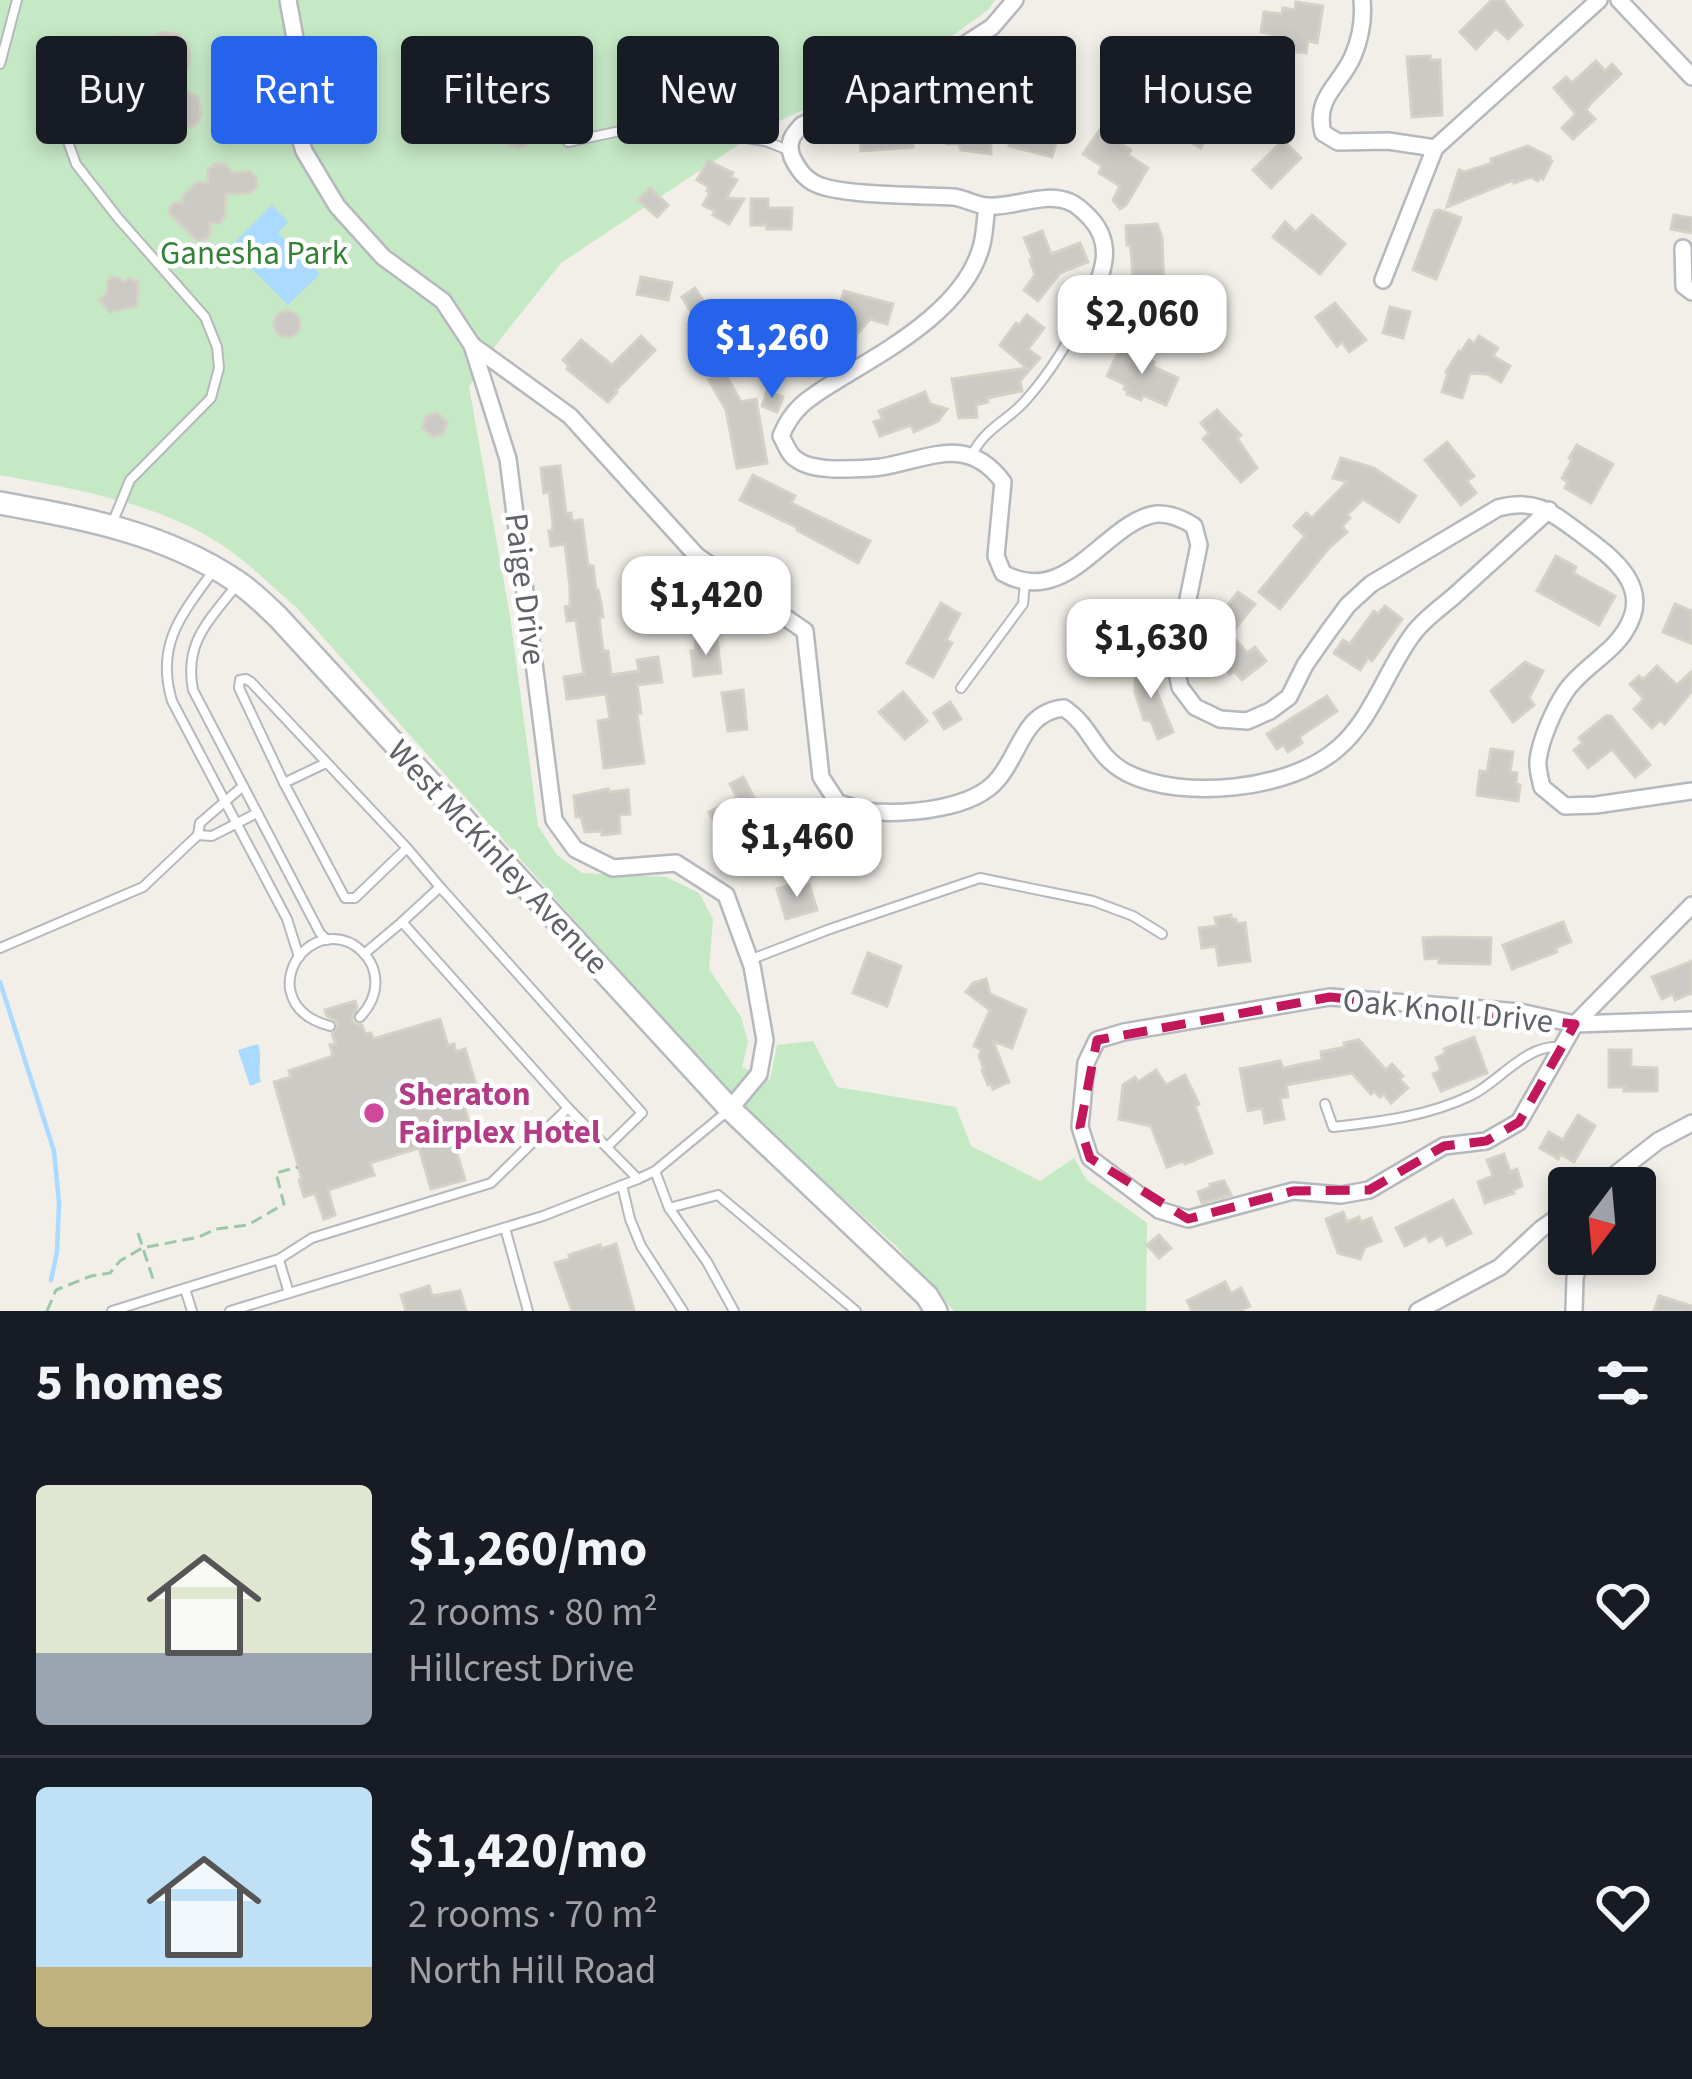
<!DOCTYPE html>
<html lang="en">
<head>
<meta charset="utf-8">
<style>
	body { margin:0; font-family:"Source Sans 3",sans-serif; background:#242831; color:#f1f3f6; height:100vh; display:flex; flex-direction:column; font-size:45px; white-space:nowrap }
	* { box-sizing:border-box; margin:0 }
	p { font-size:39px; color:#9ea1a6 }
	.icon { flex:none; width:66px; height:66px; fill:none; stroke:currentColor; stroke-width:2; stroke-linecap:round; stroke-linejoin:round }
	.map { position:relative; height:1311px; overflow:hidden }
	.details { display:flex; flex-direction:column; background:#171b24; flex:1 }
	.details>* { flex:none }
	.banner { position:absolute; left:36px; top:36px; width:1620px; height:108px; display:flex; gap:24px }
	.needle { width:78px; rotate:196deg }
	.buttons { position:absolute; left:1548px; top:1167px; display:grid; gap:24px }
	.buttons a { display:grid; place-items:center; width:108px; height:108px; border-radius:12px; background:#171b24; box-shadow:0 6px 18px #0003; font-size:60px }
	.price { position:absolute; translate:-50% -102px; padding:0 27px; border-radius:24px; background:#fff; color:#222; font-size:39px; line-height:78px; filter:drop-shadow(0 3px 6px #0008) }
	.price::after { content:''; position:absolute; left:50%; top:72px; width:36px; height:27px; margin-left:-18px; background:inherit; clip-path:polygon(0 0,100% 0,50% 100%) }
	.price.selected { background:#2563eb; color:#fff }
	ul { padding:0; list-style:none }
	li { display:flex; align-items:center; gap:36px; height:300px; padding:0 36px }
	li+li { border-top:3px solid #363941 }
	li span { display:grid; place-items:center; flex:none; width:336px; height:240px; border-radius:12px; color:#555 }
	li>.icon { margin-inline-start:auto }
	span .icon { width:144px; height:144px; fill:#fffc; stroke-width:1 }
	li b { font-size:51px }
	h2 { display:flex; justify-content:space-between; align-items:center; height:144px; padding:0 36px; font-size:51px }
	.chip { padding:0 42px; border-radius:12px; background:#171b24; box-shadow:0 6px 18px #0003; font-size:42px; line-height:108px }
	.chip.selected { background:#2563eb; color:#fff }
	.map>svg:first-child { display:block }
</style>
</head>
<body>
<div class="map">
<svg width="1692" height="1311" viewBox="0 0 1692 1311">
	<rect width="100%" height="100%" fill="#f1efe8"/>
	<path fill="#c5e8c5" d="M0,0H995L988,10L931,51L762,129L561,263L498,342L469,387L510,616L538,826L557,855L582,873L666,877L699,893L713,919L709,969L741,1017L748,1042L742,1067L770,1080L777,1045L813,1041L837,1087L956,1107L971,1146L1040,1181L1074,1158L1087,1180L1147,1223L1146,1311H954L897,1247L750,1114L698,1059L297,608C273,588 250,564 225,547C160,503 76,489 0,475Z"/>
	<g fill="#aadaff">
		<path d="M272,205L288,222L278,233L320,274L288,305L230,247Z"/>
		<path d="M258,1044C263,1057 257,1069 261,1082L250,1086L238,1050Z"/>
	</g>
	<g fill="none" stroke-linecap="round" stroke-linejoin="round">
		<path stroke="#aadaff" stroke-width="4.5" d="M0,982L54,1151L59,1203L57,1252L51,1280"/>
	</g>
	<g fill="#cccac5" stroke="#d6d1c6" stroke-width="3">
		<path d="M1492,0H1503L1522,25L1508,39L1496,28L1476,49L1460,32Z"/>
		<path d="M1296,2L1323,6L1317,43L1308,41L1306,53L1287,51L1288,38L1261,32L1264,12L1282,14L1283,8L1295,10Z"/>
		<path d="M165,32L178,35L187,43L190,55L188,67L175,82L155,78L137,61L122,74L109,72L102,66L99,57L105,40L115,37L125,39L139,51L153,36Z"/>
		<path d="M1430,56V60H1440L1442,115L1412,117L1407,57Z"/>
		<path d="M1596,61L1605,71L1612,64L1621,74L1591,103L1586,110L1595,119L1573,139L1562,128L1576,114L1554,88L1566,77L1572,83Z"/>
		<path d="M1182,74L1189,78L1190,75L1223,92L1204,128L1210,131L1201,148L1174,133L1187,109L1167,98Z"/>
		<path d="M175,92H190L198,97L201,113L198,122L192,127L172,123L167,114V105Z"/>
		<path d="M973,100H990L991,154L961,150L959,144H947V124L961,123V117L974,115Z"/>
		<path d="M1020,110L1040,115L1036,129L1058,135L1052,157L1009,146Z"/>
		<circle cx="518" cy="133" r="14"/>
		<path d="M910,122L913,147L861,151L859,130Z"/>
		<path d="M1103,125L1110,130L1118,126L1125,128L1126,134L1121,144L1131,150L1128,155L1148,168L1126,205L1120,209L1113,200L1120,186L1099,173L1102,166L1083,154Z"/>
		<path d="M1283,140L1301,158L1271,188L1253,170Z"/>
		<path d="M1528,146L1550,157L1549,159L1552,161L1543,179L1540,177L1538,181L1531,177L1514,183L1513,180L1447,207L1459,170L1465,172L1492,163L1491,159Z"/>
		<path d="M708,161L733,173L731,177L737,180L726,198L744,199L729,224L713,215L715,211L703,205L710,193L707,191L709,187L697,180Z"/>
		<path d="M215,164H225L233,173L250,171L256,178L257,187L250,193L226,194L225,216L219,223H210V235L205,240H197L169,213L170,207L174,203H183V196L198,182L208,183V170Z"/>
		<path d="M650,188L668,205L657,217L638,200Z"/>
		<path d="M751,199H768V208H792L791,229H767V225H751Z"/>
		<path d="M1439,210L1461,218L1436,279L1413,270L1435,211Z"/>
		<path d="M1312,215L1345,244L1320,274L1273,237L1285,222L1296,232Z"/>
		<path d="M1674,215L1692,218V233L1671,229Z"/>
		<path d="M1157,224L1162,238L1164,289L1168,304L1128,291L1133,277L1131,249L1130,245H1127L1126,226Z"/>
		<path d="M1042,231L1051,254L1080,243L1088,262L1060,273L1038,301L1024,290L1035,275L1030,260L1033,259L1024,238Z"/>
		<path d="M112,277L118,278L123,282L129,278L138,282L137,306L110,312L100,300L107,293L108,281Z"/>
		<path d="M641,277L672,283L668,300L637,294Z"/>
		<path d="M695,288L710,312L696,320L682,297Z"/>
		<path d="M844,291L893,304L887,324L870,319L857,334L854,344L832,336L836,325L835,311L839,309Z"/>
		<path d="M1335,303L1366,340L1349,352L1342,342L1337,346L1316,317Z"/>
		<path d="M1390,307L1410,312L1403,338L1383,333Z"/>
		<circle cx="287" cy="324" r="13"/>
		<path d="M1027,315L1044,328L1028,349L1040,358L1020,381L1022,391L987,398L988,402L976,405L977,417L959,418L952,379L1027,368L1000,345L1016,323L1019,325Z"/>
		<path d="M641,336L655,350L615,391L617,392L608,402L567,369L569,366L563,360L581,340L612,365Z"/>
		<path d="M1479,336L1498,348L1493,356L1510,366L1501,382L1487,374L1470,373L1462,398L1442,392L1448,373L1446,372L1459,351L1461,352L1469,340L1474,344Z"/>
		<path d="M1120,348L1154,362L1152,366L1178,378L1166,405L1143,395L1141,400L1127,394L1128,391L1124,389L1126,385L1107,376Z"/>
		<path d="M726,375L741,402L756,399L767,463L737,468L726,410L709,380Z"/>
		<path d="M767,391L783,397L777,412L762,406Z"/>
		<path d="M925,392L930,404L947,409L938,421L914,432L911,425L880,436L874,422L883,419L879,411Z"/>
		<path d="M1217,410L1241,435L1237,438L1257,468L1241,482L1203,439L1209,433L1201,423Z"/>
		<path d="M437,413L447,422L443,434L433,437L423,428L426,416Z"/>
		<path d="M1447,442L1474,476L1467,481L1476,493L1461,505L1425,460Z"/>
		<path d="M1577,445L1613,464L1591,503L1565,488L1568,482L1562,478L1572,460L1569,458Z"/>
		<path d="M1341,458L1374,468L1416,496L1399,522L1363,499L1347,515L1350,518L1342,526L1347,532L1328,549L1280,609L1259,592L1305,536L1294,526L1306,513L1312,518L1347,482L1333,478Z"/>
		<path d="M560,466L566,514L571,513L572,521L582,520L588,565L593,566L596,590H598L601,603L603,617H599L603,651H608L611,675L639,671L637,660L658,657L662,682L637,685L641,713L637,714L644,763L604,768L598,721L610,719L606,694L567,699L564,677L584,674L576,620L567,621L565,607L570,606V587L565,544L551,546L549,531H552L553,523L549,492L544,493L541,468Z"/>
		<path d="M753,475L795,496L791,503L870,541L858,563L797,530L798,528L740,500Z"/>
		<path d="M1556,556L1576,567L1573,573L1615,596L1599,625L1537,591Z"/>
		<path d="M660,587L663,613L631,616L629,591Z"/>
		<path d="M1238,592L1255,604L1231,634L1247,653L1255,647L1266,661L1242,680L1234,671L1230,674L1222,665L1216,670L1204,655L1209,651L1203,643L1211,632L1208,630Z"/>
		<path d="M941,603L960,614L946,640L952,643L933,677L907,663Z"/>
		<path d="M1675,604L1692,611V644L1663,632Z"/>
		<path d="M1385,606L1402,619L1372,661L1368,658L1360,670L1334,653L1343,640L1350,644L1374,611L1378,614Z"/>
		<path d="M717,639L721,673L694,676L691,651H696L695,641Z"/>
		<path d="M1525,662L1543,671L1529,698L1534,705L1513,722L1491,691Z"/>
		<path d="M1136,665L1153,666L1152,680L1173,732L1158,739L1151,721L1144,720L1135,692Z"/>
		<path d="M1657,666L1677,685L1692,671V691L1665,724L1660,720L1652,728L1634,709L1644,699L1630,684L1639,676L1642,679L1646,677Z"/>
		<path d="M743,690L747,729L728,731L722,693Z"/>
		<path d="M903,692L927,721L905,739L879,712Z"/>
		<path d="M1327,696L1337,711L1299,737L1302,743L1288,752L1283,745L1277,749L1267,734Z"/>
		<path d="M950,702L961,719L944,729L934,713Z"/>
		<path d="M1606,716H1611L1650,765L1635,777L1612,749L1588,768L1574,750L1583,743L1579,738Z"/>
		<path d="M1491,749L1513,752L1510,772L1517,773L1516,784L1520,785L1518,801L1477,795L1480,771L1487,772Z"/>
		<path d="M743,777L763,814L753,819L762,837L747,845L735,829L722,836L709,812L737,797L730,784Z"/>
		<path d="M608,789L609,792L628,790L630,814L619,815L620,833L602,835V831L585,832L581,817H576L574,796Z"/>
		<path d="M794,884L795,888L809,884L817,910L786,919L777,889Z"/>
		<path d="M1231,915L1232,920L1236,919L1237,924L1245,923L1250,961L1219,965L1216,946L1202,948L1199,928L1217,926L1215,918Z"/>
		<path d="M1563,922L1571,942L1555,948L1557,952L1512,969L1503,945Z"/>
		<path d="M1442,937L1491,938L1490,964L1439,963V958L1425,959L1423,938Z"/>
		<path d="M868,953L901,966L887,1006L853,993Z"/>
		<path d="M1692,961V993L1675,1000L1673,994L1662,999L1652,977Z"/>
		<path d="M986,979L990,994L1026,1010L1012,1048L993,1041L1009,1082L993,1089L991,1084L988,1085L982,1070L984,1069L979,1056L982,1050L974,1046L990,1010L966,992L973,983Z"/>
		<path d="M355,1001L357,1007L352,1020L356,1024L362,1025L365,1034L371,1033L373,1039L440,1019L448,1046L454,1044L456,1052L465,1049L478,1091L461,1096L471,1128L451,1134L465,1180L431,1189L419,1148L370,1163L374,1175L328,1190L335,1215L324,1219L315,1193L304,1197L299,1180L302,1179L274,1082L291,1077L289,1071L333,1056L330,1045L336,1044L332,1034L338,1025L335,1020L327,1016L325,1010Z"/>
		<path d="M1474,1037L1487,1073L1441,1091L1433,1074L1441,1070L1436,1058L1446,1053L1444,1049Z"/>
		<path d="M1359,1040L1386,1070L1392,1064L1403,1076L1399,1079L1408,1088L1391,1103L1384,1094L1380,1097L1374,1091L1371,1094L1352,1073L1286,1085L1288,1097L1280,1098L1284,1119L1265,1123L1262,1108L1248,1111L1240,1069L1280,1061L1283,1068L1322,1060L1321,1052L1345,1047L1344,1043Z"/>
		<path d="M1609,1050H1631V1067L1657,1068V1091H1624L1625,1087H1609Z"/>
		<path d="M1156,1070L1166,1085L1185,1075L1199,1104L1195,1106L1212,1153L1185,1164L1184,1161L1167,1167L1151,1126L1119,1119L1123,1085L1135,1077L1138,1082Z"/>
		<path d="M1578,1115L1595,1126L1574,1162L1561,1154L1558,1159L1540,1148L1549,1132L1563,1140Z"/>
		<path d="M1504,1154L1510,1172L1517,1169L1522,1186L1513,1190L1514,1193L1485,1203L1478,1182L1493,1176L1487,1160Z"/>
		<path d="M1224,1181L1231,1195L1202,1203L1198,1192L1211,1187L1210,1184Z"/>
		<path d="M1453,1200L1471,1233L1447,1245L1442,1235L1429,1242L1426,1235L1405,1246L1396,1228Z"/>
		<path d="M1343,1212L1347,1222L1359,1217L1361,1222L1371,1218L1381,1241L1365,1247L1360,1259L1338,1253L1326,1219Z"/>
		<path d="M1159,1235L1171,1248L1159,1258L1147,1245Z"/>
		<path d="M616,1244L634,1311H572L555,1263L570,1259L569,1255L600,1245L601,1249Z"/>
		<path d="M1225,1282L1231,1293L1241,1288L1250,1306L1239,1311H1192L1187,1301Z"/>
		<path d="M429,1286L432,1296L460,1291L466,1311H406L401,1295Z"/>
		<path d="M1659,1296L1692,1306V1311H1654Z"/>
	</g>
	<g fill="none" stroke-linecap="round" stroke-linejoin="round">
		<g stroke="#b5b8bc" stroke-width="12">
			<g id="lane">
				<path d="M0,64L17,0"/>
				<path d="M57,75L56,108L76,164L118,218L205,317L217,347L219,368L211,398L130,480L112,524"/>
				<path d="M568,142L639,127L666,125L765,141L788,150"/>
				<path d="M972,455C984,429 1007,421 1025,401C1053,370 1073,334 1092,297"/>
				<path d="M214,570C182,614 155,644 172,701L287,919L299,957"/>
				<path d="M235,587C208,622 184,643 193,690L320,933L327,940"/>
				<path d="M961,688L1023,604L1025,583"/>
				<path d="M284,783L326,763"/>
				<path d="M198,835L212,836L257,813"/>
				<path d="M440,887L642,1113L607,1147"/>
				<path d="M402,922L440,887L407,848L355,898H345L284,783L239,688L240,680L246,679L251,682L407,848"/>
				<path d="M0,948L143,887L198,835L200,823L243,786"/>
				<path d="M364,954L402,922L568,1108L638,1179"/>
				<path d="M752,959L830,929L980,878L1093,901L1133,916L1162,934"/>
				<path d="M330,1026C311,1021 294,1011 290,989C288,977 293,963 301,954C341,911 405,970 360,1017"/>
				<path d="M1325,1104L1333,1127C1380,1122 1429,1116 1472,1095C1501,1080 1526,1044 1561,1047"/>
				<path d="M655,1171L669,1208L707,1262L734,1311"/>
				<path d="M622,1185L630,1219L641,1246L683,1311"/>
				<path d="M669,1208L718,1195L856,1311"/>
				<path d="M505,1228L528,1311"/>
				<path d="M279,1260L289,1293"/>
				<path d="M185,1289L192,1311"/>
				<path d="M112,1311L279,1259L312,1238L491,1183L568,1108"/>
				<path d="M230,1311L543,1216L638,1179L655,1171L729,1110"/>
			</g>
		</g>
		<g stroke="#b5b8bc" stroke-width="20">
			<g id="street">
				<path d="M288,0L297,49L292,111L304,151L337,206L383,257L443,301L472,345L508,459L554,820L575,849L613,868L676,863L726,895L752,966L765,1040L759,1074L730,1109"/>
				<path d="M1015,0L992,27L956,50L802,125C792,135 787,143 792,157C797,168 805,179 816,184C841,196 921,195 953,197C965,198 976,206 988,206C1014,208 1044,191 1070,202C1078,205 1086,214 1091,219C1113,244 1104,269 1093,296"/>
				<path d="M1362,0C1364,20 1361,37 1353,56C1340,86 1314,97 1323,133L1338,142L1388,141L1435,148"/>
				<path d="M1619,0L1692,77"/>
				<path d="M987,207C985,219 985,232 982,244C967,306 891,348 841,378C814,395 793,405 781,436C785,443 789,455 796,459C806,467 821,468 833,469C849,469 866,469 881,467C930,459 967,434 1003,482L996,556L1003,573C1068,610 1106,520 1157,514C1171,513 1183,519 1194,526L1199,545L1175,663L1180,687L1195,707L1220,719L1247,721L1270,711L1289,697L1305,665L1328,632L1348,605L1371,584L1498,508C1536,498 1551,512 1581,534C1612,557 1654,587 1625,631C1611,654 1582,668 1566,691C1554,709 1541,738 1538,760C1537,768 1540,778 1542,787L1565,806L1596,805L1692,791"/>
				<path d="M1683,248L1684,286L1692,292"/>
				<path d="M1383,280L1435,148L1599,0"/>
				<path d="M472,345L570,416L697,556L805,631L821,777L838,803C850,806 863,811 875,812C910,814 974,809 998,779C1021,752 1023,712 1064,708C1093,727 1094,756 1127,773C1182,801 1290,790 1337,749C1372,720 1386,670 1413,634C1423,620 1440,608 1453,597C1485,568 1517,539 1549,510"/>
				<path d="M1330,997L1520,1012L1575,1024L1519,1122L1486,1141L1444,1146L1369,1190L1341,1195L1293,1191L1188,1219L1159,1210L1090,1158L1080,1127L1086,1063L1097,1040L1124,1032Z"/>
				<path d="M1575,1024L1692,905"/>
				<path d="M1575,1024L1692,1020"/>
				<path d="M1598,1188L1658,1141L1692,1123"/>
				<path d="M1418,1311L1500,1267L1541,1229L1569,1209"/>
				<path d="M1574,1311L1575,1278L1582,1254"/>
			</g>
		</g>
		<g stroke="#b6babf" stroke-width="26">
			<path id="secondary" d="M0,503C83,518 165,533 236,581C252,591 265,605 278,617L730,1109L927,1296L936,1311"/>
		</g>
		<g stroke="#9cc7a9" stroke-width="3" stroke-dasharray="12 6" stroke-linecap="butt">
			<path d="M138,1233L154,1282"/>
			<path d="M47,1311L56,1290L91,1276L110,1273L120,1261L142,1248L199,1237L216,1229L248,1225L284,1204L276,1173L298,1167"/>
		</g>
		<use href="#lane" stroke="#fff" stroke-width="8"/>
		<use href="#street" stroke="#fff" stroke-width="15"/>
		<use href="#secondary" stroke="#fff" stroke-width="21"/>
	</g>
	<path fill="none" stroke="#c2185b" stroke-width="9" stroke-dasharray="24 15" stroke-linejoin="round" d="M1330,997L1575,1024L1519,1122L1486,1141L1444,1146L1369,1190L1293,1191L1188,1219L1090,1158L1080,1127L1097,1040Z"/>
	<circle fill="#d1479c" stroke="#fff" stroke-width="4.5" cx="374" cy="1113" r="12"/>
	<g text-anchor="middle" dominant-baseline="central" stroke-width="9" stroke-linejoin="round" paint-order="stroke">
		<g font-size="33" fill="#348238" stroke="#fff">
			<text x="254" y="253">Ganesha Park</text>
		</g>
		<g font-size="33" fill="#5f6368" stroke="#fff">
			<text transform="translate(525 589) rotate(83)">Paige Drive</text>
			<text transform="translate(498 857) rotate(47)">West McKinley Avenue</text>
			<text transform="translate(1448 1011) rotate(6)">Oak Knoll Drive</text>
		</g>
		<g font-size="33" font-weight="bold" fill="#b23c85" stroke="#fff" text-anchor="start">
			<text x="398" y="1094">Sheraton<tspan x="398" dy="38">Fairplex Hotel</tspan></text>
		</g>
	</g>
</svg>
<div class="buttons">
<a><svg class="needle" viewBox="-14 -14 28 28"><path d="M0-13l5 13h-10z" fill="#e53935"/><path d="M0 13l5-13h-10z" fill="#9ea1a6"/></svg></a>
</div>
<b class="price" style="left:1142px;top:377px">$2,060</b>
<b class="price selected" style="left:772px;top:401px">$1,260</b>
<b class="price" style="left:706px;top:658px">$1,420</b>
<b class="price" style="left:1151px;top:701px">$1,630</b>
<b class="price" style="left:797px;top:900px">$1,460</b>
<div class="banner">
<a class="chip">Buy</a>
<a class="chip selected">Rent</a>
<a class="chip">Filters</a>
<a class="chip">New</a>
<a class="chip">Apartment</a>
<a class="chip">House</a>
</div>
</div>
<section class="details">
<h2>5 homes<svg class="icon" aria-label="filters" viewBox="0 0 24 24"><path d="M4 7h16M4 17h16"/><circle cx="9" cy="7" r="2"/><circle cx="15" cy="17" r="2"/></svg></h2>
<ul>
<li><span style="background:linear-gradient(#dfe7d0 70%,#9aa5b1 0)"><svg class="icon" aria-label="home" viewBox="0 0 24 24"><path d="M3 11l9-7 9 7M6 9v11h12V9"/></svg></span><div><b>$1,260/mo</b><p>2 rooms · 80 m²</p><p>Hillcrest Drive</p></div><svg class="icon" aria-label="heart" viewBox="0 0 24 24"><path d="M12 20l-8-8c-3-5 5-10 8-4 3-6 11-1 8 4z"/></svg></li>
<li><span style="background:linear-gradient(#bfe0f5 75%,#c2b280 0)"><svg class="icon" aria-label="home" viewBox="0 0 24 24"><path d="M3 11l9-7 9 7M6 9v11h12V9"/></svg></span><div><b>$1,420/mo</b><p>2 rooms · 70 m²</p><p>North Hill Road</p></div><svg class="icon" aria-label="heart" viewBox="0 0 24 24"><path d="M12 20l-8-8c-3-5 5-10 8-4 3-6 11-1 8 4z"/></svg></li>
</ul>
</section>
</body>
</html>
